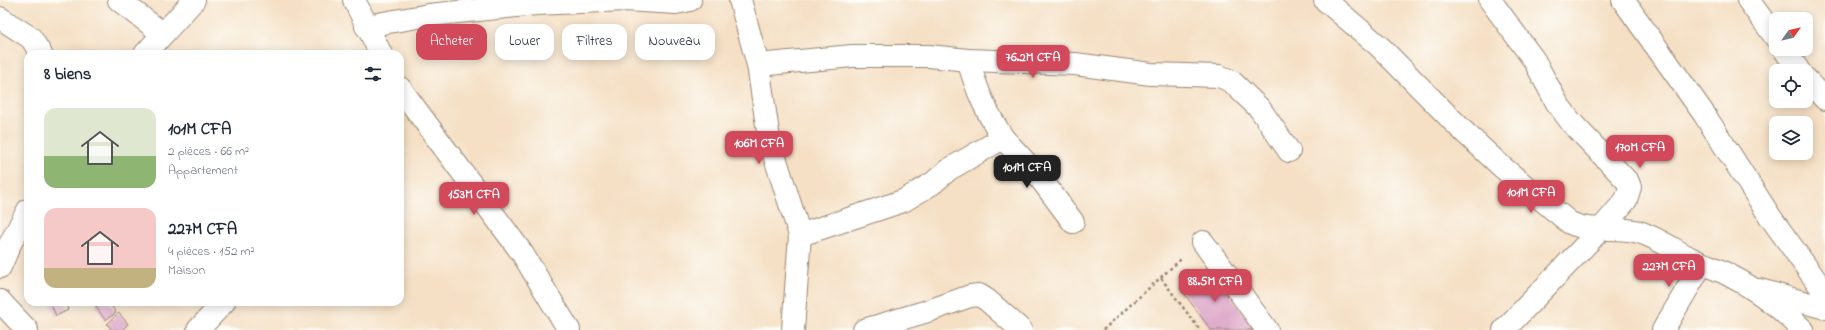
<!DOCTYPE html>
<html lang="fr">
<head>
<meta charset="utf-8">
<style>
	body { margin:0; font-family:"Indie Flower",sans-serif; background:#f6f6f7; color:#1f2937; height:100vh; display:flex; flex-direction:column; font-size:15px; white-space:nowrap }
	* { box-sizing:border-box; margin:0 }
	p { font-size:13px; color:#747a83 }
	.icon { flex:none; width:22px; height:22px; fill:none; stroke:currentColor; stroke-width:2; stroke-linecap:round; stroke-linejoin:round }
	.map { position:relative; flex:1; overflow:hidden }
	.drawer { position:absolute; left:24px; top:50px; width:380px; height:256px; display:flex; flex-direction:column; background:#fff; border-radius:12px; box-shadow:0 2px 10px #0003 }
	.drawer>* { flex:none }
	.banner { position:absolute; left:416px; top:24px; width:380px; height:36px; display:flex; gap:8px }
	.needle { width:26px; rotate:56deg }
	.tools { position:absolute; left:1769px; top:12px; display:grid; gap:8px }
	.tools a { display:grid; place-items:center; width:44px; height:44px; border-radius:8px; background:#fff; box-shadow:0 2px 10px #0003; font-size:20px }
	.price { position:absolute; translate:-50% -34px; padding:0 9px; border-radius:8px; background:#d1495b; color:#fff; font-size:13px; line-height:26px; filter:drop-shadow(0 1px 2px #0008) }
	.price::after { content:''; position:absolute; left:50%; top:24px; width:12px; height:9px; margin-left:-6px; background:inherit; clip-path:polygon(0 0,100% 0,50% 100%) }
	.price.current { background:#222; color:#fff }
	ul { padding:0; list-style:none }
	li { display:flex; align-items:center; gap:12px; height:100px; padding:0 20px }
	li span { display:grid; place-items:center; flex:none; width:112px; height:80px; border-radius:12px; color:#555 }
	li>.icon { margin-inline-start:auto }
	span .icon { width:48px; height:48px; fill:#fffc; stroke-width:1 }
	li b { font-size:17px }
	h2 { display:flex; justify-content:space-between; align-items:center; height:48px; padding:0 20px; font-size:17px }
	.tag { padding:0 14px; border-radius:12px; background:#fff; box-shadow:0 2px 10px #0003; font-size:14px; line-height:36px }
	.tag.current { background:#d1495b; color:#fff }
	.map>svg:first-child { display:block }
</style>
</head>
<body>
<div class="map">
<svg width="1825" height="330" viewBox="0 0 1825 330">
	<rect width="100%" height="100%" fill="#fdfcf7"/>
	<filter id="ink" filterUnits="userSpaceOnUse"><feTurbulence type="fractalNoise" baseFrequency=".025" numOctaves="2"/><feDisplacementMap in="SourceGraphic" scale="8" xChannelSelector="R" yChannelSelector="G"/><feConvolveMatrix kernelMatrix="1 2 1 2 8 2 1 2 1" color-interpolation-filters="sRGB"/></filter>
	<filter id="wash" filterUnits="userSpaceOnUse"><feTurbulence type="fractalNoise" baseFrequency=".012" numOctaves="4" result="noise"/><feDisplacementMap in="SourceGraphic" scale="16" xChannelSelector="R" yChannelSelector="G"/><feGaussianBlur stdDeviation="0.9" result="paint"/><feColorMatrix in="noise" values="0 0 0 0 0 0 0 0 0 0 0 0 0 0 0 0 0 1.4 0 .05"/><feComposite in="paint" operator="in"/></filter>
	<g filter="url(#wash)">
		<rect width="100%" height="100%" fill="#f5e0c5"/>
		<g id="blocks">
			<g fill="#e0adcc">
				<path d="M1209,267L1256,330H1211L1180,288Z"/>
				<path d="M50,302H65L68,310L56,316Z"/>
				<path d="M99,302H109L116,313L105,320L95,305Z"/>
				<path d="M119,313L128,324L122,330H112L107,324Z"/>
			</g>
		</g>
	</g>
	<g filter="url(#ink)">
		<use href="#blocks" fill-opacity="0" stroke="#988572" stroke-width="1"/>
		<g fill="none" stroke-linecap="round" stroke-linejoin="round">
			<g stroke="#988572" stroke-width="24">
				<g id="minor">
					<path d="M119,0L163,34"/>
					<path d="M354,0L381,54"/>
					<path d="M740,0L758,65L769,139L800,235L793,330"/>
					<path d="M1325,0L1380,47L1461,129L1502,167L1570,223C1593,233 1615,226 1639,232C1656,237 1674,250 1690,258C1702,264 1715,268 1727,274C1755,288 1780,307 1803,330"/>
					<path d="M1490,0L1534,60L1557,103L1571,122L1628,182L1630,187L1626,200L1601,229L1504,330"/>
					<path d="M1623,0L1704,114L1771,218L1825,293"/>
					<path d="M1748,0L1776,38"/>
					<path d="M0,18L31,38L41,54"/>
					<path d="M366,26L429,15L536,4L625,0L676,3L690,0"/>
					<path d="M1784,49L1799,71"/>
					<path d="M145,54L194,0"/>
					<path d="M758,65L852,56H929L968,60L1075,64L1151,74L1219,76L1231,81L1260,109L1289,151"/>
					<path d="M1806,79L1825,99"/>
					<path d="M400,88L522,253L569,330"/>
					<path d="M1003,138L1040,178L1073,222"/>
					<path d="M800,235L903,201L933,183L948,170L1003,138C985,110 977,91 968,60"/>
					<path d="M1203,242L1267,330"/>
					<path d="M0,267L10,244L28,210"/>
					<path d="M1760,290L1825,308"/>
					<path d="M0,301L27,330"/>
					<path d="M198,330L224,302"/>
					<path d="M864,330L931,310L970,296L979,295L987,300L1021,330"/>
					<path d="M1663,330L1702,264"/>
				</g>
			</g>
			<g stroke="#988572" stroke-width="2.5" stroke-dasharray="3 3" stroke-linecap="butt">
				<path d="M1161,278L1200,330"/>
				<path d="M1103,330L1181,259"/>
			</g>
			<use href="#minor" stroke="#fff" stroke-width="22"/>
		</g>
	</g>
</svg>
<div class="tools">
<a><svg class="needle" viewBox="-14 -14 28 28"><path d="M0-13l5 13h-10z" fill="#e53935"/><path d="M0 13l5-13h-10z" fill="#747a83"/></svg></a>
<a><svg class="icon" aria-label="locate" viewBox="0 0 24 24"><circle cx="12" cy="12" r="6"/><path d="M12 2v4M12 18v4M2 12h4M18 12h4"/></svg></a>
<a><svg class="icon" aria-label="layers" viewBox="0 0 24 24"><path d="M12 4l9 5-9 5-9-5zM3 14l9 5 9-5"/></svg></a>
</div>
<b class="price" style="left:1033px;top:79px">76.2M CFA</b>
<b class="price" style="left:759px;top:165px">106M CFA</b>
<b class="price" style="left:1640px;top:169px">170M CFA</b>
<b class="price current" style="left:1027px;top:189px">101M CFA</b>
<b class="price" style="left:1531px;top:214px">101M CFA</b>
<b class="price" style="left:474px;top:216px">153M CFA</b>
<b class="price" style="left:1669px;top:288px">227M CFA</b>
<b class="price" style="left:1215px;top:303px">88.5M CFA</b>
<div class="banner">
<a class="tag current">Acheter</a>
<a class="tag">Louer</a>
<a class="tag">Filtres</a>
<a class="tag">Nouveau</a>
</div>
<section class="drawer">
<h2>8 biens<svg class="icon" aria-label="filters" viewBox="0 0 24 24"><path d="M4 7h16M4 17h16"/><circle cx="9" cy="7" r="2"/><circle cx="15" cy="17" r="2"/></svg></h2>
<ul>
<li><span style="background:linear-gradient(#dfe7d0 60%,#8fb573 0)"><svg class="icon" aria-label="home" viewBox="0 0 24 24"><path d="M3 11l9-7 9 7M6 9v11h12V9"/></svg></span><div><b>101M CFA</b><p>2 pièces · 66 m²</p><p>Appartement</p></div></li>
<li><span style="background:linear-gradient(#f6c9c9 75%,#c2b280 0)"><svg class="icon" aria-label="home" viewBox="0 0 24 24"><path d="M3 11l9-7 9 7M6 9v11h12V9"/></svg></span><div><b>227M CFA</b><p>4 pièces · 152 m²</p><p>Maison</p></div></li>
</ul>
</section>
</div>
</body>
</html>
